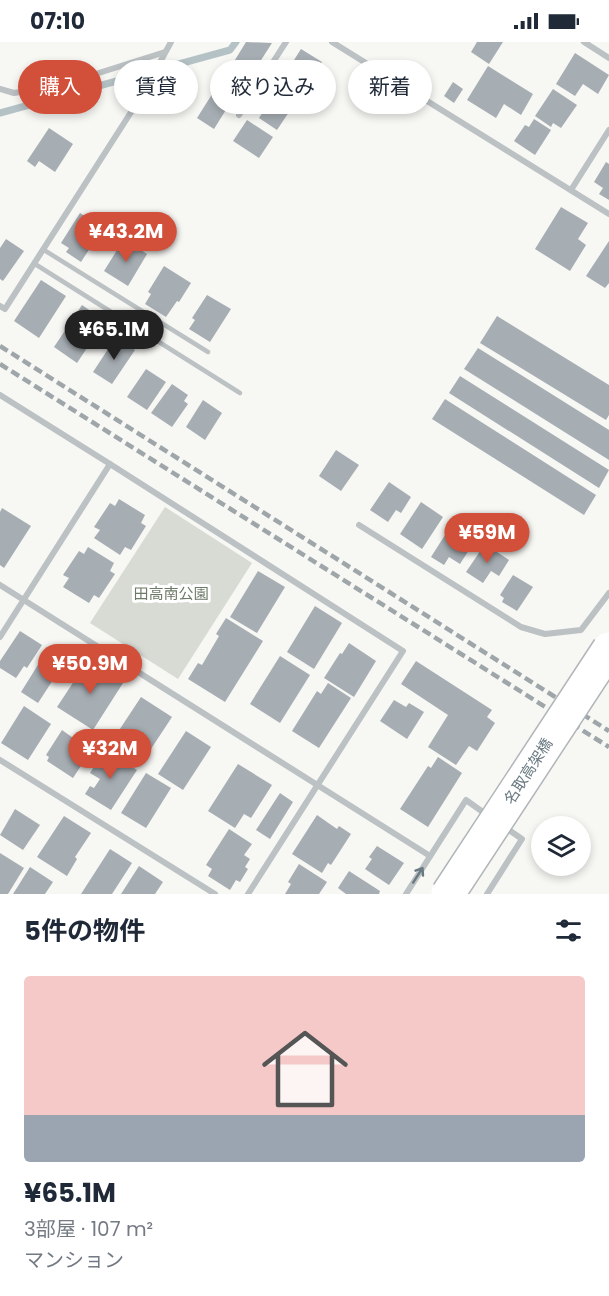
<!DOCTYPE html>
<html lang="ja">
<head>
<meta charset="utf-8">
<style>
	body { margin:0; font-family:Poppins,"Noto Sans JP",sans-serif; background:#f2f2f3; color:#1f2937; height:100vh; display:flex; flex-direction:column; font-size:22px; white-space:nowrap }
	* { box-sizing:border-box; margin:0 }
	p { font-size:20px; color:#747a83 }
	.icon { flex:none; width:33px; height:33px; fill:none; stroke:currentColor; stroke-width:2; stroke-linecap:round; stroke-linejoin:round }
	.map { position:relative; height:852px; overflow:hidden }
	.panel { display:flex; flex-direction:column; background:#fff; flex:1 }
	.panel>* { flex:none }
	.top-card { position:absolute; left:18px; top:18px; width:573px; height:54px; display:flex; gap:12px }
	.controls { position:absolute; left:531px; top:774px; display:grid; gap:12px }
	.controls a { display:grid; place-items:center; width:60px; height:60px; border-radius:50%; background:#fff; box-shadow:0 3px 9px #0003; font-size:30px }
	.price { position:absolute; translate:-50% -51px; padding:0 14px; border-radius:21px; background:#d24f3a; color:#fff; font-size:20px; line-height:39px; filter:drop-shadow(0 2px 3px #0008) }
	.price::after { content:''; position:absolute; left:50%; top:36px; width:18px; height:14px; margin-left:-9px; background:inherit; clip-path:polygon(0 0,100% 0,50% 100%) }
	.price.active { background:#222; color:#fff }
	ul { padding:0; list-style:none }
	li { display:grid; align-content:center; gap:12px; height:318px; padding:0 24px }
	li span { display:grid; place-items:center; height:186px; border-radius:6px; color:#555 }
	li>.icon { margin-inline-start:auto }
	span .icon { width:108px; height:108px; fill:#fffc; stroke-width:1 }
	li b { font-size:26px }
	h2 { display:flex; justify-content:space-between; align-items:center; height:72px; padding:0 24px; font-size:26px }
	.chip { padding:0 21px; border-radius:27px; background:#fff; box-shadow:0 3px 9px #0003; font-size:21px; line-height:54px }
	.chip.active { background:#d24f3a; color:#fff }
	.status { display:flex; justify-content:space-between; align-items:center; height:42px; padding:0 30px; background:#fff; direction:ltr }
	.status svg { height:16px; fill:currentColor }
	.map>svg:first-child { display:block }
</style>
</head>
<body>
<div class="status"><b>07:10</b><svg viewBox="0 0 49 12"><path d="M0 12V9h3v3zM5 12V6h3v6zM10 12V3h3v9zM15 12V0h3v12zM26 1h20v11H26zM47 4h2v5h-2z"/></svg></div>
<div class="map">
<svg width="609" height="852" viewBox="0 0 609 852">
	<rect width="100%" height="100%" fill="#f7f7f4"/>
	<path fill="#d7dbd4" d="M165,465L252,521L178,637L90,581Z"/>
	<g fill="none" stroke-linecap="round" stroke-linejoin="round">
		<path stroke="#b5c2c5" stroke-width="7" d="M0,71L230,8L236,0"/>
	</g>
	<g fill="#a7aeb3">
		<path d="M246,0L272,1L256,26L252,24L245,35L230,26Z"/>
		<path d="M477,0H503L489,22L471,10Z"/>
		<path d="M301,7L322,20L309,41L303,37L297,46L282,37Z"/>
		<path d="M575,11L609,33L598,52L583,42L575,54L556,42Z"/>
		<path d="M488,24L533,52L521,73L504,62L496,76L467,58Z"/>
		<path d="M221,38L234,46L225,61L229,63L214,87L197,76Z"/>
		<path d="M453,40L463,47L454,61L444,54Z"/>
		<path d="M553,47L577,63L561,86L553,81L551,85L535,74Z"/>
		<path d="M279,50L295,61L277,88L259,76L274,53L276,54Z"/>
		<path d="M534,77L551,88L535,113L514,99L525,83L529,85Z"/>
		<path d="M247,78L273,95L259,116L233,99Z"/>
		<path d="M49,86L73,102L55,130L39,119L35,125L27,119Z"/>
		<path d="M606,120L609,122V158L599,152L603,146L594,140Z"/>
		<path d="M561,165L588,181L578,197L586,203L570,229L535,207Z"/>
		<path d="M80,171L103,186L81,220L66,210L69,206L61,201Z"/>
		<path d="M6,197L24,209L3,239L0,237V206Z"/>
		<path d="M124,197L147,212L128,244L104,229Z"/>
		<path d="M609,199V241L605,246L586,234Z"/>
		<path d="M164,224L191,241L179,260L177,259L166,275L145,262L151,252L148,250Z"/>
		<path d="M41,238L66,254L39,296L14,279Z"/>
		<path d="M207,253L231,267L210,300L189,287L195,278L192,276Z"/>
		<path d="M82,263L105,279L77,321L54,305Z"/>
		<path d="M497,274L609,343V373L606,378L480,301Z"/>
		<path d="M116,295L135,308L112,342L93,330Z"/>
		<path d="M478,306L609,388V418L464,327Z"/>
		<path d="M146,327L166,340L147,368L127,355Z"/>
		<path d="M460,334L609,428L599,446L449,351Z"/>
		<path d="M172,342L188,353L184,359L188,362L172,385L151,371Z"/>
		<path d="M445,357L596,453L584,473L432,377Z"/>
		<path d="M203,358L222,371L205,398L186,385Z"/>
		<path d="M336,408L359,423L341,449L319,434Z"/>
		<path d="M389,440L411,455L401,471L396,468L388,480L370,468Z"/>
		<path d="M119,457L145,473L141,481L146,484L131,508L125,505L120,513L94,496L100,488L94,485L110,461L115,464Z"/>
		<path d="M421,460L443,475L422,507L400,492Z"/>
		<path d="M2,466L31,484L4,526L0,523V470Z"/>
		<path d="M452,482L476,497L460,522L449,515L444,523L431,515Z"/>
		<path d="M485,502L509,518L499,534L491,529L483,541L466,530Z"/>
		<path d="M88,505L114,521L110,529L115,532L99,556L94,553L89,561L63,545L69,536L63,533L79,509L84,512Z"/>
		<path d="M258,529L285,545L257,591L230,575Z"/>
		<path d="M513,533L533,545L517,569L502,560L504,556L500,553Z"/>
		<path d="M315,564L342,581L314,627L287,610Z"/>
		<path d="M226,576L263,599L225,660L188,637L198,621L202,623L219,594L216,592Z"/>
		<path d="M20,589L42,603L27,626L24,624L16,636L0,626V619Z"/>
		<path d="M349,601L376,619L354,655L324,636L340,611L342,612Z"/>
		<path d="M46,610L64,621L38,661L21,650Z"/>
		<path d="M280,614L310,633L280,681L250,662Z"/>
		<path d="M88,618L123,641L93,688L57,665Z"/>
		<path d="M416,619L492,668L487,675L495,681L477,709L469,704L456,723L428,705L448,673L401,642Z"/>
		<path d="M328,641L351,656L319,706L292,689L317,649L321,652Z"/>
		<path d="M141,655L172,675L143,719L112,699Z"/>
		<path d="M394,658L406,665L409,661L424,670L407,697L380,679Z"/>
		<path d="M24,664L51,682L28,718L1,701Z"/>
		<path d="M62,688L76,698L78,694L94,704L73,736L47,719L49,715L46,713Z"/>
		<path d="M186,689L211,705L183,748L158,732Z"/>
		<path d="M105,708L137,728L111,768L85,752L90,744L94,746L100,737L90,731Z"/>
		<path d="M438,715L462,731L428,785L400,767L428,724L431,726Z"/>
		<path d="M238,722L272,743L251,776L244,772L235,786L208,769Z"/>
		<path d="M146,731L171,746L146,786L121,771Z"/>
		<path d="M280,751L293,760L270,797L256,788Z"/>
		<path d="M15,767L40,783L23,808L0,793Z"/>
		<path d="M317,773L337,787L339,784L351,792L331,823L328,821L322,831L292,812Z"/>
		<path d="M64,774L91,791L75,815L77,817L67,834L37,815Z"/>
		<path d="M229,787L252,802L244,813L250,817L245,825L248,827L240,840L236,838L230,848L208,834L212,827L206,823Z"/>
		<path d="M377,804L404,821L389,843L365,827L372,817L369,815Z"/>
		<path d="M110,807L132,821L112,852H81Z"/>
		<path d="M0,811L24,826L8,852H0Z"/>
		<path d="M299,822L327,840L319,852H285L291,842L288,840Z"/>
		<path d="M139,824L163,840L155,852H121Z"/>
		<path d="M30,825L53,840L45,852H13Z"/>
		<path d="M349,829L380,849L379,852H346L338,846Z"/>
	</g>
	<g fill="none" stroke-linecap="round" stroke-linejoin="round">
		<g stroke="#bcc1c4" stroke-width="4.5">
			<path d="M44,208L208,310"/>
			<path d="M35,222L240,351"/>
		</g>
		<g stroke="#bcc1c4" stroke-width="6">
			<path d="M332,0L609,172"/>
			<path d="M584,0L609,16"/>
			<path d="M0,47L14,51L61,43L165,10"/>
			<path d="M239,73L286,0"/>
			<path d="M571,148L609,88"/>
			<path d="M0,264L5,267L142,53L171,0"/>
			<path d="M0,353L110,422"/>
			<path d="M359,483L521,585L545,592L581,588L609,551"/>
			<path d="M0,543L430,814"/>
			<path d="M0,595L110,422L403,609L248,852"/>
			<path d="M0,718L215,852"/>
			<path d="M406,852L466,758L487,773"/>
			<path d="M487,852L522,797L503,784"/>
		</g>
		<g stroke="#9fa6aa" stroke-width="4.5" stroke-dasharray="9 4.5" stroke-linecap="butt">
			<path d="M0,304L609,689"/>
			<path d="M0,322L609,705"/>
		</g>
		<g stroke="#afb5b9" stroke-width="36" stroke-linecap="butt">
			<path id="secondary-bridge" d="M448,852L609,607"/>
		</g>
		<use href="#secondary-bridge" stroke="#fff" stroke-width="33"/>
	</g>
	<defs><path id="oneway-shaft" d="M-6 0H5M1.5-3L5.5 0L1.5 3" fill="none" stroke-width="1.6" stroke-linecap="round" stroke-linejoin="round" transform="scale(1.5)"/></defs>
	<use stroke="#697982" href="#oneway-shaft" transform="translate(418 833) rotate(-57)"/>
	<g text-anchor="middle" dominant-baseline="central" stroke-width="6" stroke-linejoin="round" paint-order="stroke">
		<g font-size="15" fill="#6d7a67" stroke="#fff">
			<text x="171" y="551">田高南公園</text>
		</g>
		<g font-size="15" fill="#697982" stroke="#fff">
			<text transform="translate(528 729) rotate(-57)">名取高架橋</text>
		</g>
	</g>
</svg>
<div class="controls">
<a><svg class="icon" aria-label="layers" viewBox="0 0 24 24"><path d="M12 4l9 5-9 5-9-5zM3 14l9 5 9-5"/></svg></a>
</div>
<b class="price" style="left:126px;top:221px">¥43.2M</b>
<b class="price active" style="left:114px;top:319px">¥65.1M</b>
<b class="price" style="left:487px;top:522px">¥59M</b>
<b class="price" style="left:90px;top:653px">¥50.9M</b>
<b class="price" style="left:110px;top:738px">¥32M</b>
<div class="top-card">
<a class="chip active">購入</a>
<a class="chip">賃貸</a>
<a class="chip">絞り込み</a>
<a class="chip">新着</a>
</div>
</div>
<section class="panel">
<h2>5件の物件<svg class="icon" aria-label="filters" viewBox="0 0 24 24"><path d="M4 7h16M4 17h16"/><circle cx="9" cy="7" r="2"/><circle cx="15" cy="17" r="2"/></svg></h2>
<ul>
<li><span style="background:linear-gradient(#f6c9c9 75%,#9aa5b1 0)"><svg class="icon" aria-label="home" viewBox="0 0 24 24"><path d="M3 11l9-7 9 7M6 9v11h12V9"/></svg></span><div><b>¥65.1M</b><p>3部屋 · 107 m²</p><p>マンション</p></div></li>
</ul>
</section>
</body>
</html>
